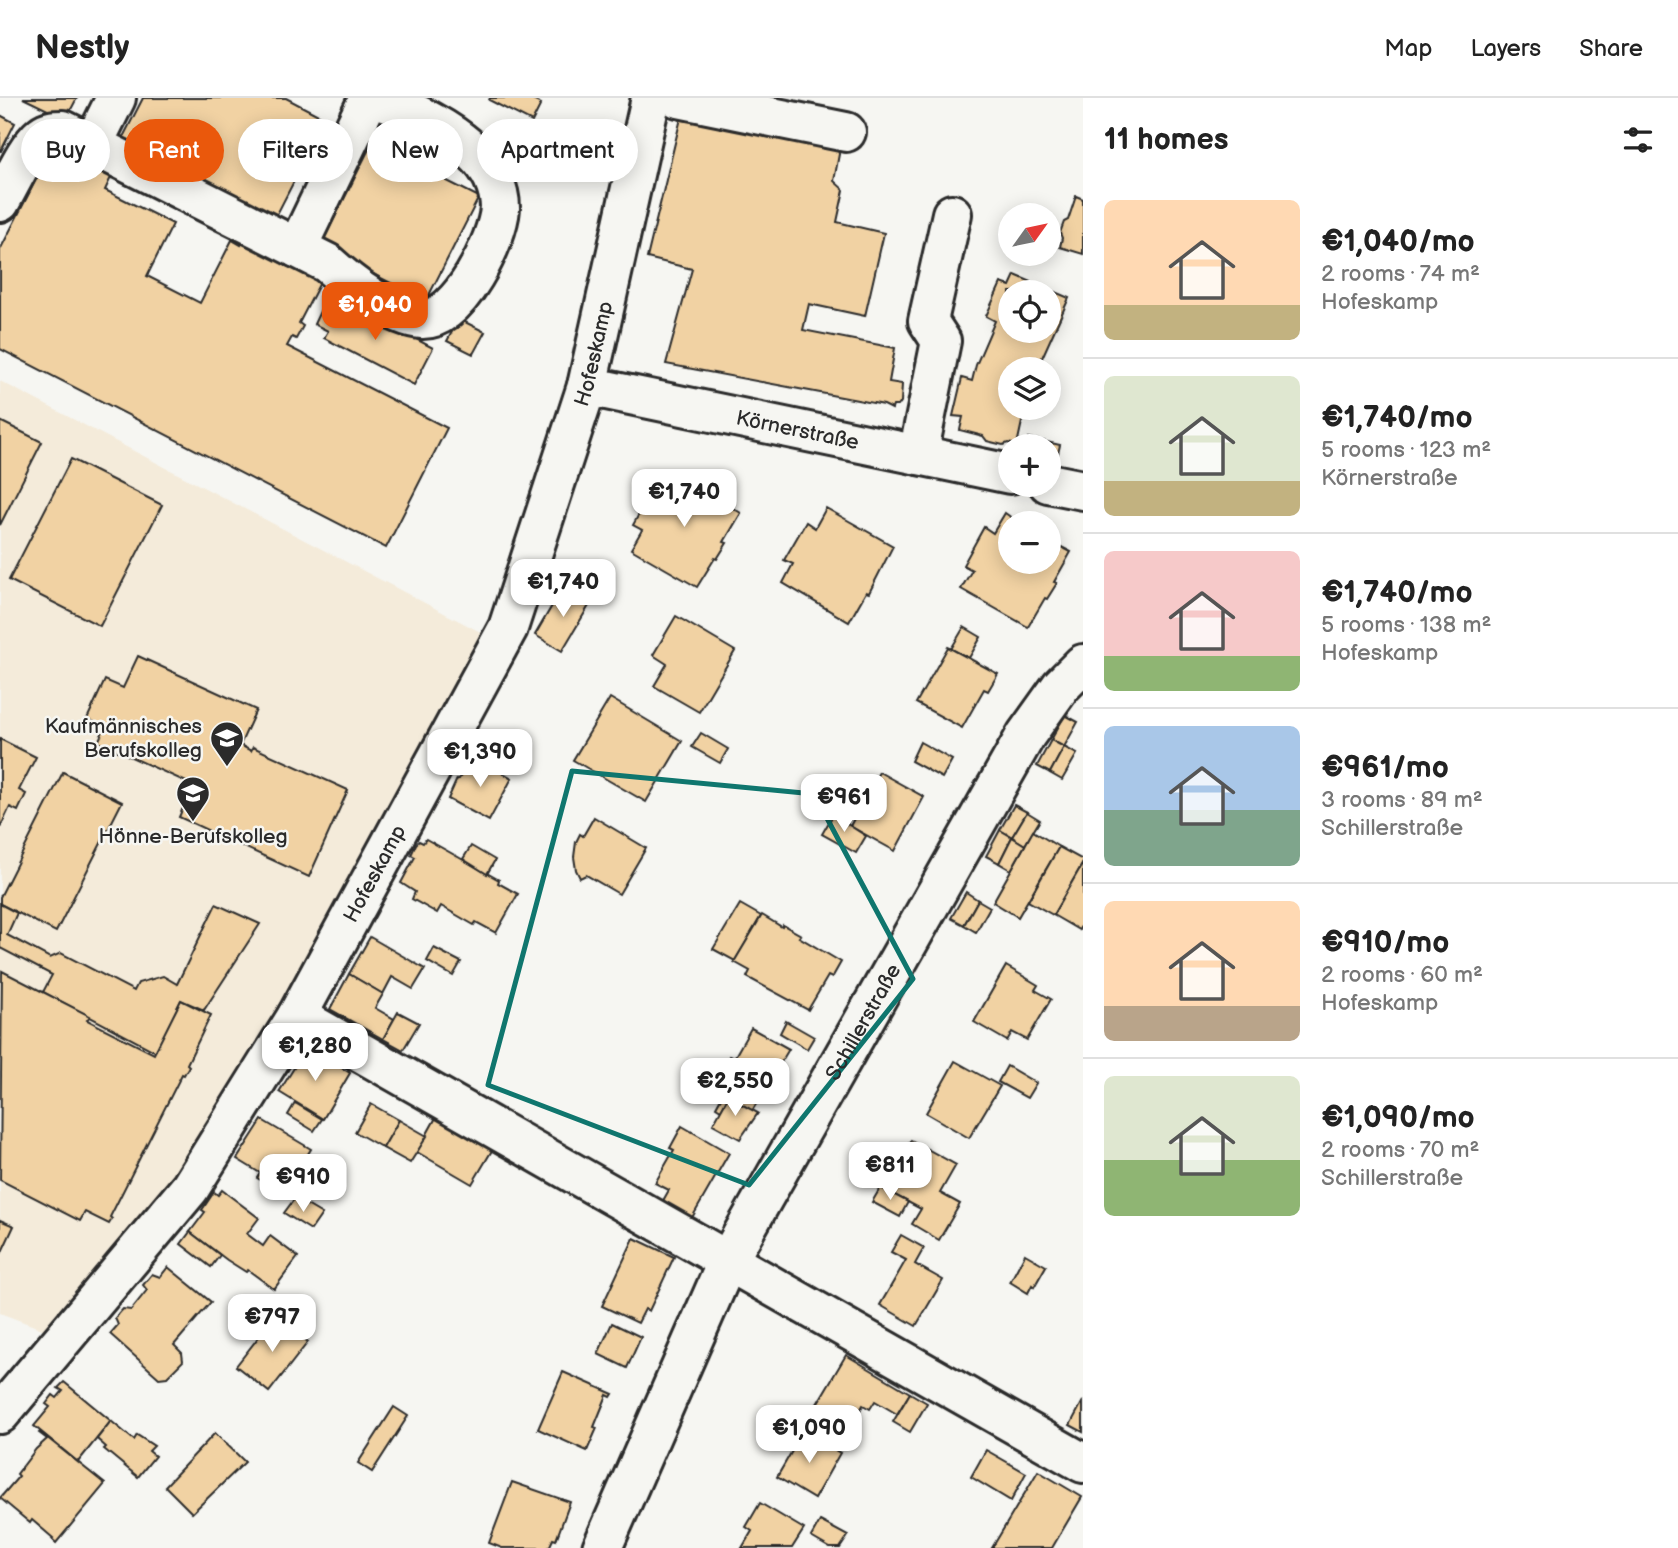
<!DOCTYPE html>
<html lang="en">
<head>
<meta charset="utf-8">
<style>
	body { margin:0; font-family:"Balsamiq Sans",sans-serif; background:#f6f6f6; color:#222; height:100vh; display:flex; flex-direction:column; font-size:26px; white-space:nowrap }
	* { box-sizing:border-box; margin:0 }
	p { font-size:23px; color:#767676 }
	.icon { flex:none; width:38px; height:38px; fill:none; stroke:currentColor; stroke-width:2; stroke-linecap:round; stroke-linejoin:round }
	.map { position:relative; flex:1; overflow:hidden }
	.panel { display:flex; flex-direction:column; background:#fff; width:595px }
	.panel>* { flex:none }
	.hud { position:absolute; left:21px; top:21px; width:665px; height:63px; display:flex; gap:14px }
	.needle { width:46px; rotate:57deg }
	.tools { position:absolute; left:998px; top:105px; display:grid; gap:14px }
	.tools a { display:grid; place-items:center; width:63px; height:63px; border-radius:50%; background:#fff; box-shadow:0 4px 18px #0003; font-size:35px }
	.price { position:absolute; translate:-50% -60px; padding:0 16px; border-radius:14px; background:#fff; color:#222; font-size:23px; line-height:46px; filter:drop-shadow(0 2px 4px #0008) }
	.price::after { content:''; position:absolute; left:50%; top:42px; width:21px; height:16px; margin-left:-10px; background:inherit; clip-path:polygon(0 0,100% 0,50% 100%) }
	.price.on { background:#ea580c; color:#fff }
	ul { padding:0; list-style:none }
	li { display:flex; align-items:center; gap:21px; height:175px; padding:0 21px }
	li+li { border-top:2px solid #e0e0e0 }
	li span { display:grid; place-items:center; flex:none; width:196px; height:140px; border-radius:10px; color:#555 }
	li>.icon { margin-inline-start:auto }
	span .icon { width:84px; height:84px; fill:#fffc; stroke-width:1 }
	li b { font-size:30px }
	h2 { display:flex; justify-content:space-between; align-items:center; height:84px; padding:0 21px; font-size:30px }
	.pill { padding:0 24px; border-radius:32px; background:#fff; box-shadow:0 4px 18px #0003; font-size:24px; line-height:63px }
	.pill.on { background:#ea580c; color:#fff }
	header { display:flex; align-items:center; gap:42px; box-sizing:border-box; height:98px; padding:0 35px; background:#fff; border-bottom:2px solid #e0e0e0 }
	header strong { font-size:33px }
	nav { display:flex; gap:38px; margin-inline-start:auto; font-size:24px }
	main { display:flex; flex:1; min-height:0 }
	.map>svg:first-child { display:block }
</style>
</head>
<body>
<header>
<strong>Nestly</strong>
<nav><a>Map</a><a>Layers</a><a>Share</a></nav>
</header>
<main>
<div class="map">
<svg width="1083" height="1450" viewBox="0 0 1083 1450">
	<rect width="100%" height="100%" fill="#f6f6f2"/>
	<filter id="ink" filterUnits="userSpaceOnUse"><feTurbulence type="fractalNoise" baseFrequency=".0143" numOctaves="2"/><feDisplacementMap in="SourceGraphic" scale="14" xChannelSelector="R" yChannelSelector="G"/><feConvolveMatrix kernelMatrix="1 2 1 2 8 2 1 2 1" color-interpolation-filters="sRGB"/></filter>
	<g filter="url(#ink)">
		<path fill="#f4ebda" d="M0,283L488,538L284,912L175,1085L50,1234L0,1215Z"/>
		<g fill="#f1d2a3" stroke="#2b2b2b" stroke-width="2" fill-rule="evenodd">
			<path d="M23,0H77L66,21Z"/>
			<path d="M143,0H286L326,21L273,124L120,45Z"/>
			<path d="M490,0H529L541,6L532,24L489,2Z"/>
			<path d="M682,16L838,51L839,56L834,83L844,92L837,124L884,135L865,218L809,206L803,232L895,250L889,284L902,286L901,304L898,308H893L892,311L884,307L666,266L692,171L647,160Z"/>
			<path d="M0,17L15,25L1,53H0Z"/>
			<path d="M372,45L479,99L426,203L320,149Z"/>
			<path d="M58,47L114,73L105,92L173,126L147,178L200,205L232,142L241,147L247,135L325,175L299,225L303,228L296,241L292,239L287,248L447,330L386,450L0,251V152L46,62L50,63Z"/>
			<path d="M1076,98L1083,101V156L1060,149L1062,140L1060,135L1064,124L1068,122Z"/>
			<path d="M1015,177L1069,200L1037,271H1010V310H1025L1017,347L1008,345L1003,347L987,343L983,338L960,332L963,319L953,318L962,280L972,283L976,267L995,223L986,218L1001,185L1010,188ZM1010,194H1048V233H1010Z"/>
			<path d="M344,203L433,250L414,287L324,240L328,233L314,226L321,211L336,218Z"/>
			<path d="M459,221L485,234L473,256L447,243Z"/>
			<path d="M0,323L42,344L0,427Z"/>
			<path d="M1029,340L1060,347L1056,364L1048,362V348H1027Z"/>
			<path d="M71,361L162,407L100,528L9,482Z"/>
			<path d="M675,375L741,415L724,444L727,445L717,461L715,460L697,489L631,451L642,432L633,427L654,389L664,395Z"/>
			<path d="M826,410L893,448L869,495L866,494L849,524L783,485L793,466L784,462L806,424L815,430Z"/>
			<path d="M1005,415L1019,425H1010V464H1048V442L1071,454L1054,484L1057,485L1047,501L1045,500L1028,529L961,491L972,472L963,467L984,429L993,435Z"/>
			<path d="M563,489L590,506L562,553L535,537Z"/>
			<path d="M676,518L735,553L699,614L654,588L667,566L653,557Z"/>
			<path d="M964,529L981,539L969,560L951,551Z"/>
			<path d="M948,549L998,576L988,593L984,591L962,630L916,605Z"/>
			<path d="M138,558L256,612L240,647L251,653L253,649L348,692L309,779L179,719L193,687L98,644L105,629L87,621L105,582L123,590Z"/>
			<path d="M610,600L682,643L646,704L573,662Z"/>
			<path d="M1065,617L1078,624L1064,649L1051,642Z"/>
			<path d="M701,635L728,651L720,665L692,649Z"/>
			<path d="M0,641L36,659L19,692L26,696L18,713L10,709L0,730Z"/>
			<path d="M1051,642L1064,649L1050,675L1037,668Z"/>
			<path d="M920,644L952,662L942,680L911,663Z"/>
			<path d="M1064,649L1077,656L1062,682L1050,675Z"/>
			<path d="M472,658L512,680L489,723L448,701L457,681H459Z"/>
			<path d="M63,674L122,704L56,834L0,806V799Z"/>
			<path d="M879,674L924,699L895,753L850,728Z"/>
			<path d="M1014,707L1027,714L1012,739L1000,732Z"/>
			<path d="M1027,714L1040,722L1025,747L1012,739Z"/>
			<path d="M833,717L866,738L856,755L822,736Z"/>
			<path d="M594,719L646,750L619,796L586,777L580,780L576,772L574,759L576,744L580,736L583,738Z"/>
			<path d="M1000,732L1012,739L999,765L986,758Z"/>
			<path d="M1033,733L1059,749L1018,819L993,804Z"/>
			<path d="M1012,739L1025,747L1011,772L999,765Z"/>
			<path d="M426,741L499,782L498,785L518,796L496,835L476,824L474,827L441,808L437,815L412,801L415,794L401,785L415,759L411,757L416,746L419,743L423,745Z"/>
			<path d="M471,748L495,762L487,776L463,761Z"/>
			<path d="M1059,749L1083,762V765L1053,817L1028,803Z"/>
			<path d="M1083,765V824L1079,832L1053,817Z"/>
			<path d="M966,794L978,802L964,827L951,820Z"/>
			<path d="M978,802L990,809L976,834L964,827Z"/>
			<path d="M0,806L17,815L7,837L50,860L61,855L134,893L138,885L163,878L177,886L216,806L260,826L204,912L181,902L156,954L43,894L52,877L0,850Z"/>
			<path d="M740,806L761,818L735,863L713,851Z"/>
			<path d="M762,817L782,829L783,827L801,837L799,839L841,864L832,880L828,878L808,912L747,879L750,873L734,864Z"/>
			<path d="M370,839L425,871L413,891L392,879L383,896L349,876Z"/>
			<path d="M434,850L461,864L453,878L427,863Z"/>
			<path d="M1006,868L1038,887L1035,892L1051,901L1027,942L1012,934L1007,943L974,924Z"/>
			<path d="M2,873L90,918L87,922L154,956L181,902L211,917L187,966L189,968L184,977L182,976L110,1119L112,1121L109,1126L85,1114L80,1123L0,1082Z"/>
			<path d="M349,876L383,896L375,910L394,921L383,941L330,911Z"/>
			<path d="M398,914L419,925L403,952L383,941Z"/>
			<path d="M786,923L814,939L807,951L780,935Z"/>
			<path d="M751,930L789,951L752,1013L728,999L721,1012L716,1009L728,987L717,980L729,958L734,960Z"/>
			<path d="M307,949L350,975L323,1021L279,994Z"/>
			<path d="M955,963L1000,988L969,1040L926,1015Z"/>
			<path d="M1007,968L1036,985L1027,1000L998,984Z"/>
			<path d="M728,999L758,1015L740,1041L713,1026Z"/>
			<path d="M295,1005L322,1021L314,1033L288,1017Z"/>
			<path d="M371,1006L399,1022L383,1050L355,1034Z"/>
			<path d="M438,1016L494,1049L472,1086L417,1054Z"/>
			<path d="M262,1022L311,1051L286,1092L279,1087L276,1091L257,1080L260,1075L237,1061Z"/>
			<path d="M399,1022L427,1038L410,1065L383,1050Z"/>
			<path d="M682,1028L729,1055L689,1125L660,1108L669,1092L655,1085L674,1052L670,1050Z"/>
			<path d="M911,1042L956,1067L940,1095L960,1106L939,1142L912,1126L921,1111L883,1091Z"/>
			<path d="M882,1087L885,1088L883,1091L908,1104L900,1119L872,1104Z"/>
			<path d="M222,1092L259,1120L247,1136L263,1148L270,1138L298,1159L274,1191L248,1172L246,1174L227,1162L190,1134L205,1114L202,1112L214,1094L218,1097Z"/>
			<path d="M295,1100L322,1116L311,1132L284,1115Z"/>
			<path d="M0,1122L14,1128L0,1158Z"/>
			<path d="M190,1134L220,1157L211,1169L181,1146Z"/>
			<path d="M901,1137L924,1150L915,1166L943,1182L916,1228L880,1207L906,1162L891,1154Z"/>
			<path d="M634,1140L674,1159L649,1213L645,1211L638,1225L602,1208Z"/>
			<path d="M1025,1156L1046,1168L1034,1189L1032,1187L1028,1195L1010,1184Z"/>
			<path d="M168,1169L211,1204L174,1247L182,1255L183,1263L167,1279L159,1280L110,1236L118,1227L115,1220L123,1211L131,1212L147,1192L143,1187L152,1176L160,1179Z"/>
			<path d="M275,1218L308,1244L269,1294L236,1268Z"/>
			<path d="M612,1225L641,1239L627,1270L598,1256Z"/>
			<path d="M846,1257L910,1295L897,1316L875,1303L870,1311L863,1307L852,1327L817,1306Z"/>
			<path d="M563,1274L613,1296L611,1299L607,1297L594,1329L597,1330L587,1353L538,1331Z"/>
			<path d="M64,1284L111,1323L78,1364L34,1328L50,1309L46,1306L53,1297L57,1300L63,1293L58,1290Z"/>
			<path d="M910,1295L927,1305L910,1334L893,1324Z"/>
			<path d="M1083,1303V1334L1070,1327Z"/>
			<path d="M394,1309L408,1318L372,1374L358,1365Z"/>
			<path d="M111,1323L134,1342L137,1337L154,1348L149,1353L155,1358L138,1379L104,1351L106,1349L97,1341Z"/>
			<path d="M40,1334L105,1386L56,1445L52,1441L53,1440L32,1422L30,1425L0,1400L19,1378L17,1376L36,1351L47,1341L39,1335Z"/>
			<path d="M803,1334L840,1355L814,1401L777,1379Z"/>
			<path d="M215,1335L245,1364L192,1415L165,1388Z"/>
			<path d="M986,1352L1026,1375L1011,1403L971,1379Z"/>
			<path d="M1038,1373L1082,1399L1052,1450H992Z"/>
			<path d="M512,1384L570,1404L556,1442L553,1441L549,1450H502L489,1445Z"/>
			<path d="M760,1405L804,1431L792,1450H742L752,1433L746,1429Z"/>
			<path d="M820,1423L848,1438L840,1450H830L811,1439Z"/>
		</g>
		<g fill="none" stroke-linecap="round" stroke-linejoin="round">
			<g stroke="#2b2b2b" stroke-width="44">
				<g id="minor">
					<path d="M678,0L846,34"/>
					<path d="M92,48L116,0"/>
					<path d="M0,104C11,86 26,50 42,37C48,32 55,32 63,32L327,165C349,185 392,219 422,221C459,223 498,141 500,110C500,100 497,89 493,80C476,43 415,13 377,0"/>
					<path d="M297,150L369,0"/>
					<path id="s1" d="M587,288L1010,376"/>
					<path d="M918,357L941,243L928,223L952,116"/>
					<path d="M1048,385L1083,392"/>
					<path d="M297,918L1083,1365"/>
					<path id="s2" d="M0,1316L190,1090L297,918L508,530L587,288L651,0"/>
					<path id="s3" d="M602,1450L728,1162L1026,637L1061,588L1083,566"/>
				</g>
			</g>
			<use href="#minor" stroke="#f6f6f2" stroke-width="38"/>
		</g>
	</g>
	<path fill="none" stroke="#0f766e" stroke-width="5" stroke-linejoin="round" d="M572,673L814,696L913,881L749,1087L488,987Z"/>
	<defs>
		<g id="school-pin" transform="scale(1.75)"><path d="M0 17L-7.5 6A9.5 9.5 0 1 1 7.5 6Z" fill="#2b2b2b" stroke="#f6f6f2"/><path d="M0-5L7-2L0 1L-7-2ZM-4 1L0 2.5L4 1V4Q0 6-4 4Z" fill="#fff"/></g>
	</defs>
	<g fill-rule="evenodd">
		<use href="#school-pin" x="227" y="640"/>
		<use href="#school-pin" x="193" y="695"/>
	</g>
	<g text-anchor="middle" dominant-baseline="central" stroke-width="5" stroke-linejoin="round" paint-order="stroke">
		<g font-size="21" fill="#2b2b2b" stroke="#f6f6f2">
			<text stroke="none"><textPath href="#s2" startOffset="1227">Hofeskamp</textPath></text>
			<text stroke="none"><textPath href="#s1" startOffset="215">Körnerstraße</textPath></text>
			<text stroke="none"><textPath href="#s2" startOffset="660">Hofeskamp</textPath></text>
			<text stroke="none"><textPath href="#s3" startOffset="588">Schillerstraße</textPath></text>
		</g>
		<g font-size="21" fill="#2b2b2b" stroke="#f6f6f2" text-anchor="end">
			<text x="202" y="628">Kaufmännisches<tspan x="202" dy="24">Berufskolleg</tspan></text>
			<text x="193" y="738" text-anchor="middle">Hönne-Berufskolleg</text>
		</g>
	</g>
</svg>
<div class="tools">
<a><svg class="needle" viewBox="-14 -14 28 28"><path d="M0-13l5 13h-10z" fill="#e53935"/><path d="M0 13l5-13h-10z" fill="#767676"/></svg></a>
<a><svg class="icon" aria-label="locate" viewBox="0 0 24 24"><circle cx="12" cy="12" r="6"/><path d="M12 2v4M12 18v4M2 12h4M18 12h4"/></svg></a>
<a><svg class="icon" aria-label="layers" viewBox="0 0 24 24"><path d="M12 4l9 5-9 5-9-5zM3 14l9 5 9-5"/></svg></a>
<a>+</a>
<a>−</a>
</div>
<b class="price on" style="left:375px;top:244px">€1,040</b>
<b class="price" style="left:684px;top:431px">€1,740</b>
<b class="price" style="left:563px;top:521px">€1,740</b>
<b class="price" style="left:480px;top:691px">€1,390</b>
<b class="price" style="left:844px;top:736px">€961</b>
<b class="price" style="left:315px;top:985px">€1,280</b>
<b class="price" style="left:735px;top:1020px">€2,550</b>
<b class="price" style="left:890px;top:1104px">€811</b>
<b class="price" style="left:303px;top:1116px">€910</b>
<b class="price" style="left:272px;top:1256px">€797</b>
<b class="price" style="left:809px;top:1367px">€1,090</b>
<div class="hud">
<a class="pill">Buy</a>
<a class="pill on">Rent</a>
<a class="pill">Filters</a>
<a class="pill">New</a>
<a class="pill">Apartment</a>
</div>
</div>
<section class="panel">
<h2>11 homes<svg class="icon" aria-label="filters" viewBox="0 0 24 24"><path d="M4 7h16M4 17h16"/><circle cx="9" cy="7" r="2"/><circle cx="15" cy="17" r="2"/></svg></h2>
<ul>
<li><span style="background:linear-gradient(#ffd9b3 75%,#c2b280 0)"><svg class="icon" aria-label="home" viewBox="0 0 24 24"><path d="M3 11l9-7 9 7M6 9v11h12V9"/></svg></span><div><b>€1,040/mo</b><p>2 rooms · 74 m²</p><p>Hofeskamp</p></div></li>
<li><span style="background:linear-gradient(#dfe7d0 75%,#c2b280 0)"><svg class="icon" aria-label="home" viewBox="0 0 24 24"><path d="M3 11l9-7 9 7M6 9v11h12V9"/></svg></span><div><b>€1,740/mo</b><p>5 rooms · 123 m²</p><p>Körnerstraße</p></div></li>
<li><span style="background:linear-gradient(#f6c9c9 75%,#8fb573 0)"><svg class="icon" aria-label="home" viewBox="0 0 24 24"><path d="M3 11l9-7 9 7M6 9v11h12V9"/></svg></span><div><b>€1,740/mo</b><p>5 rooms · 138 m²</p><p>Hofeskamp</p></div></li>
<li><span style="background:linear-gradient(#a9c7e8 60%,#7fa58c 0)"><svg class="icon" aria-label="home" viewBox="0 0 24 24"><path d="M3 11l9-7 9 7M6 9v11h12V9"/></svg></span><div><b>€961/mo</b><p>3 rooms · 89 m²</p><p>Schillerstraße</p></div></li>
<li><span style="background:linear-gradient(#ffd9b3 75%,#b9a48a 0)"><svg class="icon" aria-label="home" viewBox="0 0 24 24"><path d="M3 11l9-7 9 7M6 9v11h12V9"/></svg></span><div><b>€910/mo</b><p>2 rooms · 60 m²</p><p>Hofeskamp</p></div></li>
<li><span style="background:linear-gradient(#dfe7d0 60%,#8fb573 0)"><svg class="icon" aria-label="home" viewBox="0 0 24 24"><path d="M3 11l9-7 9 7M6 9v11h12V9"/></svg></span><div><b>€1,090/mo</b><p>2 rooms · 70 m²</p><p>Schillerstraße</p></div></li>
</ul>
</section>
</main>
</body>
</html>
